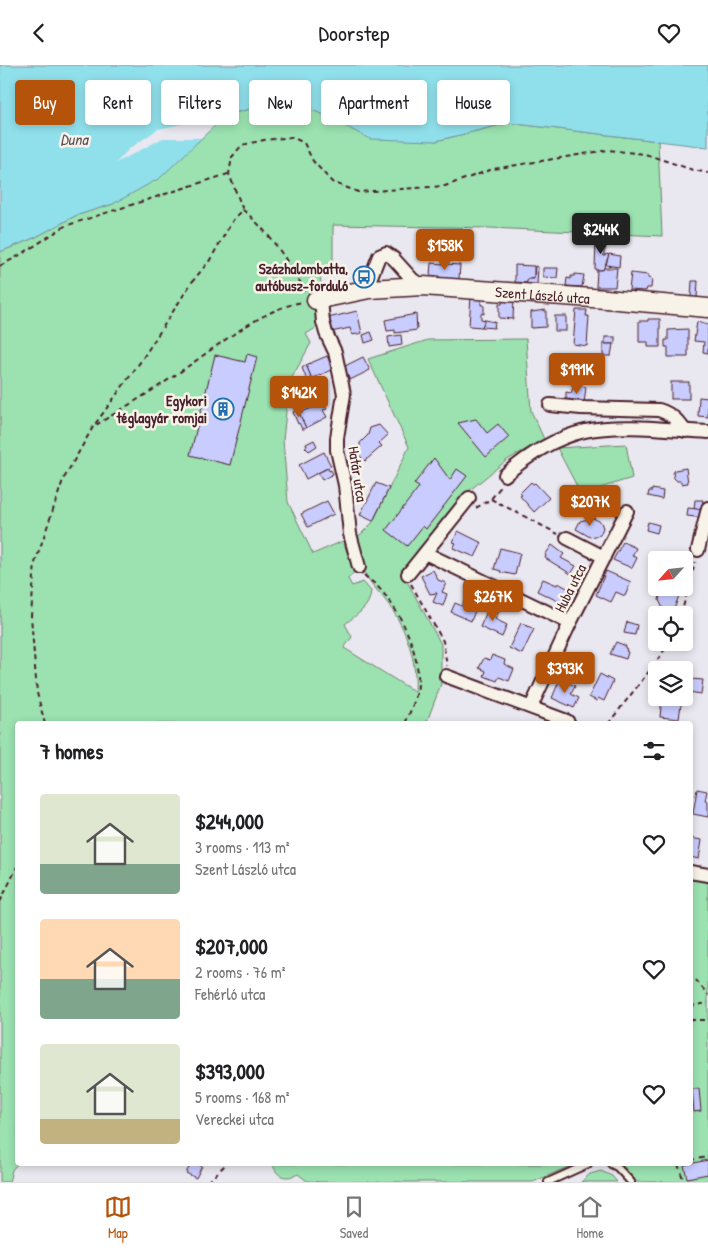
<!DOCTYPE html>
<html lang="en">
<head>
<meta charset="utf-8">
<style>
	body { margin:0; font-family:"Patrick Hand",sans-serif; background:#f6f6f6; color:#202124; height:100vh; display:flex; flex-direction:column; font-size:19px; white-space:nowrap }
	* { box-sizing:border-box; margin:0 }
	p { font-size:16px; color:#757577 }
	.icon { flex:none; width:28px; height:28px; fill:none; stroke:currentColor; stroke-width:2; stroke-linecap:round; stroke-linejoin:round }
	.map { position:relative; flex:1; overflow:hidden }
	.panel { position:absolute; left:15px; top:656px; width:678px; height:445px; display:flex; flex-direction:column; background:#fff; border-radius:5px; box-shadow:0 2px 8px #0003 }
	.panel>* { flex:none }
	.top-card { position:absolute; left:15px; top:15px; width:679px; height:45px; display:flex; gap:10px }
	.needle { width:32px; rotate:243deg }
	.buttons { position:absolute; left:648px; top:486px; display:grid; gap:10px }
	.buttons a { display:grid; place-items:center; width:45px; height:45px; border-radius:5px; background:#fff; box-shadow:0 2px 8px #0003; font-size:25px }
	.price { position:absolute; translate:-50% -42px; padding:0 11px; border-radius:5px; background:#b45309; color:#fff; font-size:16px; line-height:32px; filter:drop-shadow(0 1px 2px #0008) }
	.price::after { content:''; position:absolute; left:50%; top:30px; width:15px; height:11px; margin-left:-8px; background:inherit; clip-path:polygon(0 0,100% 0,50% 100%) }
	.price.current { background:#222; color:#fff }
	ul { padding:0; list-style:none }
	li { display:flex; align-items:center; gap:15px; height:125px; padding:0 25px }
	li span { display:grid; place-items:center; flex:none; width:140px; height:100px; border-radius:5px; color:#555 }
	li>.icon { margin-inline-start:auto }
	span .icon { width:60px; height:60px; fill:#fffc; stroke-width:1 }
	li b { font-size:21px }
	h2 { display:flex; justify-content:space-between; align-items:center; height:60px; padding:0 25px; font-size:21px }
	.chip { padding:0 18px; border-radius:5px; background:#fff; box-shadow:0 2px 8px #0003; font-size:18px; line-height:45px }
	.chip.current { background:#b45309; color:#fff }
	header { display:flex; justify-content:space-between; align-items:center; height:65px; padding:0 25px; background:#fff; font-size:22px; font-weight:600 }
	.tabs { display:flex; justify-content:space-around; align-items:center; height:70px; border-top:1px solid #e0e0e0; background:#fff; font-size:14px; color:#757577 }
	.tabs a { display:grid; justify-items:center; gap:2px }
	.tabs .current { color:#b45309 }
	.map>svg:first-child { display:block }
</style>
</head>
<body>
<header><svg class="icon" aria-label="back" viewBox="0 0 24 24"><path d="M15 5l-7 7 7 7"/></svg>Doorstep<svg class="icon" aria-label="heart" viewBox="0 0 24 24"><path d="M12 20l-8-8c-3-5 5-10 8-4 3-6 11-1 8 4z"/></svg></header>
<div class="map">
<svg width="708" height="1117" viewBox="0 0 708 1117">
	<rect width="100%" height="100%" fill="#e9e7ef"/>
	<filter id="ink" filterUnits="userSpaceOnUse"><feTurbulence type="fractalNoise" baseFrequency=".02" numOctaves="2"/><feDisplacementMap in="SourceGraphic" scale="10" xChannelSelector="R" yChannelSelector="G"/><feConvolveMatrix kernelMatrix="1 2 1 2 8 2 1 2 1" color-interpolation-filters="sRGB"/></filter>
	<g filter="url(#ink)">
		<g fill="#9be2b0" stroke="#72806e">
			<path d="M287,35L322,49L436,76L508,58L658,76L662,171L490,163L333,160V202L319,205L322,224L308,228L319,261L306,269L311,278L289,318L283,375L288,437L313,489L343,476L354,507L348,514L352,521L363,517L371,526C370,543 357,549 345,559L352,572L344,583L415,627C417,595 407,566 389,540C382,530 373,522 367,512C360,499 357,486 353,472L360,470L373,457L409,382L368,294L428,275L526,274L531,346L544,374L507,395L465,429L402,507L441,579V619L426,659H18V1098L12,1105L9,1117H0V187L36,172L75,151L113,139L198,75L226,50Z"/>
			<path d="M626,379L632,413L581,429L557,383Z"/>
			<path d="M690,812L708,815V1117H636L619,1099H690Z"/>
			<path d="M273,1099H575L533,1117H319L307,1116L298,1109C286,1115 276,1112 273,1099Z"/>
			<path d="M601,1106L612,1111L617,1117H581L590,1109Z"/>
		</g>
		<path fill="#90e0eb" stroke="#74939e" d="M0,0H708V82L508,58L436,76L370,74L322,49L287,35L226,50L160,113L113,139L75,151L36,172L0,187Z"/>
		<path fill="#e9e7ef" d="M226,50L201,73H163L116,98L129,84L158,64Z"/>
		<g fill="#c8ccfe" stroke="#4a1f2b">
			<path d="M596,175H606L605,186L604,187V191H605L606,189L609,190L603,205H595Z"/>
			<path d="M609,189L620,191L619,202L606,200Z"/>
			<path d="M431,198L460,200L459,214L439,213V211L430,210Z"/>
			<path d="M515,200L534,201V214H528L527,218L515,217Z"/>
			<path d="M535,201L538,202L537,220L526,219L528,214H534Z"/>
			<path d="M543,203H558L557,213L543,212Z"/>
			<path d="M604,203H617L615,222H596L597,205H603Z"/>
			<path d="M631,208L648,210V213L652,214L651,223H647L646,226L629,225Z"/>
			<path d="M575,209L584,210L582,222L566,221L567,213L571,214V211H574Z"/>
			<path d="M692,216H698L697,233L691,232Z"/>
			<path d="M471,231H481V240H484V249L481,248V254L485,255L482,262L469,261Z"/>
			<path d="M503,233H514L513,254L499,253V239H502Z"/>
			<path d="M546,245V262L531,263V247Z"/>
			<path d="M576,245H587L586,251H589L587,281L573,279Z"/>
			<path d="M357,246L362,268L352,270L350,263L331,267L328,253Z"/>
			<path d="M416,249L417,265L395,268V265L387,266L385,255Z"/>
			<rect x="555" y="251" width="11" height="15"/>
			<path d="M648,254H660V282H648V277H639V256H648Z"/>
			<path d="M485,255L495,257L494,263L482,262Z"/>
			<path d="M697,257L708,260V288L703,287L704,277L694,276Z"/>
			<path d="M688,264V292H668V282H665V275H668V265Z"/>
			<path d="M371,267L374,275L365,278L363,270Z"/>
			<path d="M401,270L402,280L389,282L388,272Z"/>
			<rect x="605" y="272" width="10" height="7"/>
			<path d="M603,279H613L611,291H603Z"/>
			<path d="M247,289L257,292L230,400L190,390L215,290L245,297Z"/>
			<path d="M327,291L333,304L312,314L306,300Z"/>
			<path d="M363,292L370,305L350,315L343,302Z"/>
			<path d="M557,292H565V300L557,301Z"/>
			<path d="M306,300L312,314L310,315H307L302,303Z"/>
			<rect x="671" y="317" width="18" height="17"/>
			<path d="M578,320L586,322L584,339L566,337V327L571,328L573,323Z"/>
			<path d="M699,332L708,333V352L698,351Z"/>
			<path d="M324,338L327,344L323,345L327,352L306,363L299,348Z"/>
			<path d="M301,343L303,346L299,348L306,363L304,364H302L299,358L298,359L293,347Z"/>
			<path d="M476,354L487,368L498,359L509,372L486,392L458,358Z"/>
			<path d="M379,360L388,370L379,378L382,381L365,396L356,387L360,383V378L368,370L370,363Z"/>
			<path d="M314,375L317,381L309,386L305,382L307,381L306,379Z"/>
			<path d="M324,387L331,401L306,414L299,400Z"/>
			<path d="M434,393L450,415L457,404L467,411L426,464L423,461L407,481L386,465L419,422L414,419Z"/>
			<path d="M328,403L329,406L331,405L333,409L322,415L318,408Z"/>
			<path d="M686,403L688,418L681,419V416H677L674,413L673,408L675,405Z"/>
			<path d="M531,417L533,419L535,418L549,433L534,447L520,431L522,430L520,428Z"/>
			<path d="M376,418L389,423L373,456L360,450Z"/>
			<path d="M652,424L663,426L662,434L648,431L649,426H652Z"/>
			<path d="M695,435H703L701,445L694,444Z"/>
			<path d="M327,436L334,449L308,462L301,449Z"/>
			<path d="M688,443L705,445L704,453L687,451Z"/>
			<path d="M593,453L601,457L603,463L600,470L590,472L576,464L580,456Z"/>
			<path d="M648,457L659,460L657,468L646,465Z"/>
			<path d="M458,466L482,478L475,492L453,483L456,478L453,477Z"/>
			<path d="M623,477L636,483L632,491L637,493L632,503L613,495Z"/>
			<path d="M552,480L564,489L561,493L576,501L571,509L545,493L546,491L545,490Z"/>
			<path d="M500,483L520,488L515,510L500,507L501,506L494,504Z"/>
			<path d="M684,491L691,494L688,503L684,501V495H682Z"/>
			<path d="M433,505L438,515L446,518L442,527L447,529L443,541L433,537L437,528L430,529L421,511Z"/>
			<path d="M606,506L631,517L625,531L616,527L611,537L596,530Z"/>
			<path d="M543,514L557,520L558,518L569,524L562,538L537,526Z"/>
			<path d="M662,522H682L672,550H666L659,535Z"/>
			<path d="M465,534L476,539L473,545L475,546L471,556L451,547L455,538L462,541Z"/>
			<path d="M490,540L500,544L495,554L507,560L502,572L480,562Z"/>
			<path d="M627,557L637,560L635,570L624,568Z"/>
			<path d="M521,558L534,564L522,589L509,583Z"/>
			<path d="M616,577L626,581L625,583L627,584L626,586L628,587L626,594L610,589Z"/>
			<path d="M492,590L505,595L504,599L514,604L509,616L499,612L497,616L484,611L486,606L479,603L484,593L490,595Z"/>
			<path d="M600,609L613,616L604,636L598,633L597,636L589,632Z"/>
			<path d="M560,614L575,621L571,629L579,633L574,643L552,633Z"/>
			<path d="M691,614L703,615L701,629L689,627Z"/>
			<path d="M662,632H682L679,654L660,652Z"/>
			<path d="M697,724L707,726L705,736L708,737V752L693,749Z"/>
			<path d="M690,773L702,775L699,794L690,792Z"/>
			<path d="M692,1024H699L701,1046L694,1047Z"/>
			<path d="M708,1095V1109L687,1113L684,1100Z"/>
			<path d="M191,1099H197L202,1101L196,1113L186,1108Z"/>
		</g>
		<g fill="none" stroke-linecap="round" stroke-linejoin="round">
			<g stroke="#4a1f2b" stroke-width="10">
				<g id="lane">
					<path d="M611,1099L617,1102L631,1117"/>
					<path d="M548,1117L588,1099"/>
				</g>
			</g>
			<g stroke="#4a1f2b" stroke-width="16">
				<g id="street">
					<path d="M369,224L370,214L379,191L386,188L394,194L413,215L423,221"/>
					<path d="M321,234L323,257L326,268L335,287L344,329L337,373V385L345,420L350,469L359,502"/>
					<path d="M550,340L581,343L659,345C671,349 678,355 685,366"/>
					<path d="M505,410C529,390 554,373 585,366C621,358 671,365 708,367"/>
					<path d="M567,473L604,492"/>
					<path d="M698,485L708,443"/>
					<path d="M425,488L570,558"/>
					<path d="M408,509L469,433"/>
					<path d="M446,611L567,656L569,659"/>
					<path d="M531,642L570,558L627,446"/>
					<path d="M690,807L708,810"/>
				</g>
			</g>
			<g stroke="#4a1f2b" stroke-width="21">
				<g id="secondary">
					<path id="s1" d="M316,235L369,224L423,221L606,234L708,243"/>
				</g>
			</g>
			<g stroke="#4a1f2b" stroke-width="2" stroke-dasharray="5 4" stroke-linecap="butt">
				<path d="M243,145C267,164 291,200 305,226"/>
				<path d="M0,201L22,189L65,161L228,109"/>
				<path d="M96,360C122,344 149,328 174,311C209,288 262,242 304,237"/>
				<path d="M491,434L558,469"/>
				<path d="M476,443L491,434L502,420"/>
				<path d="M364,510C368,514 372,516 376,520C398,542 416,579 418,610C420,627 411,644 405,659"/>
				<path d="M411,519L443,576L447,601"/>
				<path d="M681,550L695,497"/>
				<path d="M45,659L37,628L31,551L35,498L63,415L93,362L141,296L192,217L210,195L233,155L243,145L229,109L232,92L242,80L264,75L292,72L304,78L313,96L332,117L358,127L445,121L493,104L608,85L645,89L693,105L708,108"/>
				<path d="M608,659L654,600L669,578"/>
				<path d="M0,837L18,800"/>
				<path d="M696,915L708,930"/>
				<path d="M690,941L708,938"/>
				<path d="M690,955H708"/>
				<path d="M690,1095L708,1092"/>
				<path d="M678,1099L684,1117"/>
				<path d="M208,1117L226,1099"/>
			</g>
			<use href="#lane" stroke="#f7f3e8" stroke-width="6"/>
			<use href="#street" stroke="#f7f3e8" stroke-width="12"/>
			<use href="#secondary" stroke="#f7f3e8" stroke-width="18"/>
		</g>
	</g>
	<defs>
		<g id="bus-ring" transform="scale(1.125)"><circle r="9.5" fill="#f7f3e8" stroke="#1f6fb2" stroke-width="1.5"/><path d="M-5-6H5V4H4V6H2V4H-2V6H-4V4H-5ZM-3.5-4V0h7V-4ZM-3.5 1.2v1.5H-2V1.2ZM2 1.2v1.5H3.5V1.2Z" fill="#1f6fb2"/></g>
		<g id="building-ring" transform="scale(1.125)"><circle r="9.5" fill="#f7f3e8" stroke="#1f6fb2" stroke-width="1.5"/><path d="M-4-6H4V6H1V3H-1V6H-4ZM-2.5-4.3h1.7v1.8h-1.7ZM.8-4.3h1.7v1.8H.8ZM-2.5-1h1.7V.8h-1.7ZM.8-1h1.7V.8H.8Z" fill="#1f6fb2"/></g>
	</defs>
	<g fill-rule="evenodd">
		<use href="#bus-ring" x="364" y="212"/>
		<use href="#building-ring" x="223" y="344"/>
	</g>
	<g text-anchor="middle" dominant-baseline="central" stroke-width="5" stroke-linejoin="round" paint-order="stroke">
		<g font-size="15" font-weight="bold" fill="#4a1f2b" stroke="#f7f3e8" text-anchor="end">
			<text x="348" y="203">Százhalombatta,<tspan x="348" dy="17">autóbusz-forduló</tspan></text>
			<text x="207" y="335">Egykori<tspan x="207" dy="17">téglagyár romjai</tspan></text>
		</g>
		<g font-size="15" fill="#4a1f2b" stroke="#f7f3e8">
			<text stroke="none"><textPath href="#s1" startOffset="228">Szent László utca</textPath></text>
			<text transform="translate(358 409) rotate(81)">Határ utca</text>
			<text transform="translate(570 523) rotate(-63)">Huba utca</text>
		</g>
		<g font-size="16" font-style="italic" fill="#5c4f5b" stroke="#f7f3e8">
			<text x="74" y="74">Duna</text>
		</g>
	</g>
</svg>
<div class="buttons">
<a><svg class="needle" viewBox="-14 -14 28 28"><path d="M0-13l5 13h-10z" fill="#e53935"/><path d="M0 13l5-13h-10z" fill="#757577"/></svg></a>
<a><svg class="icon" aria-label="locate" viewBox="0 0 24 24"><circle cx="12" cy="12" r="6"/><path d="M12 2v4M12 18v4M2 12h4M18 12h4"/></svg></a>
<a><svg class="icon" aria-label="layers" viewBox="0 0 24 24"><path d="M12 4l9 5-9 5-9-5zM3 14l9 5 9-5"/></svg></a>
</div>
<b class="price current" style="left:601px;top:190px">$244K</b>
<b class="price" style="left:445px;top:206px">$158K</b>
<b class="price" style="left:577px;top:330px">$191K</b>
<b class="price" style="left:299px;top:353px">$142K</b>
<b class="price" style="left:590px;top:462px">$207K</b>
<b class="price" style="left:493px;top:557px">$267K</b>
<b class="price" style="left:565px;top:629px">$393K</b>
<div class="top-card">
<a class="chip current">Buy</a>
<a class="chip">Rent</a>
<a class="chip">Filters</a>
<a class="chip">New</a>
<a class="chip">Apartment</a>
<a class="chip">House</a>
</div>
<section class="panel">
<h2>7 homes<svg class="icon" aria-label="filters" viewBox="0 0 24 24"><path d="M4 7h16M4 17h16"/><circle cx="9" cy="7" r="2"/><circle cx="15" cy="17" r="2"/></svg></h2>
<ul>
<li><span style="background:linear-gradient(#dfe7d0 70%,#7fa58c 0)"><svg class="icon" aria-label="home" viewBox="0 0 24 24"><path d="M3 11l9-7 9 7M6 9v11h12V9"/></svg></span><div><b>$244,000</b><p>3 rooms · 113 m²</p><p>Szent László utca</p></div><svg class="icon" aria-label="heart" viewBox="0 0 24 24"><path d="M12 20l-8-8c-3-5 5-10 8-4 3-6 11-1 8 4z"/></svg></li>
<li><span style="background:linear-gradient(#ffd9b3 60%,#7fa58c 0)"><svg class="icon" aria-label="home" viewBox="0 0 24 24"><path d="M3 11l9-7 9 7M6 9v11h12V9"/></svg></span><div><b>$207,000</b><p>2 rooms · 76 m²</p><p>Fehérló utca</p></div><svg class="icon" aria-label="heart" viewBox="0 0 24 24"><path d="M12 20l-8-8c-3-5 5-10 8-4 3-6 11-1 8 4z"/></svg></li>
<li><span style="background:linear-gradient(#dfe7d0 75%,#c2b280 0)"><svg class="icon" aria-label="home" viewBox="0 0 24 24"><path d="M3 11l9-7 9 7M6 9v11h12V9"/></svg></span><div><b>$393,000</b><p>5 rooms · 168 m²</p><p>Vereckei utca</p></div><svg class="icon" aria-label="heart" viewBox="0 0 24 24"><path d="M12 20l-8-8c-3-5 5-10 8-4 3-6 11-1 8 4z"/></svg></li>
</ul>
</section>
</div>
<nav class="tabs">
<a class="current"><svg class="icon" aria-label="map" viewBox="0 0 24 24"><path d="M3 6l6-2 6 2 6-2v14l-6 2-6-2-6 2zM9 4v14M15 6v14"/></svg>Map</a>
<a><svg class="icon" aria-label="saved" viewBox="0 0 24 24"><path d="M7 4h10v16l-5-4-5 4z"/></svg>Saved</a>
<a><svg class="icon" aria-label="home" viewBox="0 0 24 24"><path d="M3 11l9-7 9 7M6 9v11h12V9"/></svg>Home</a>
</nav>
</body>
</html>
